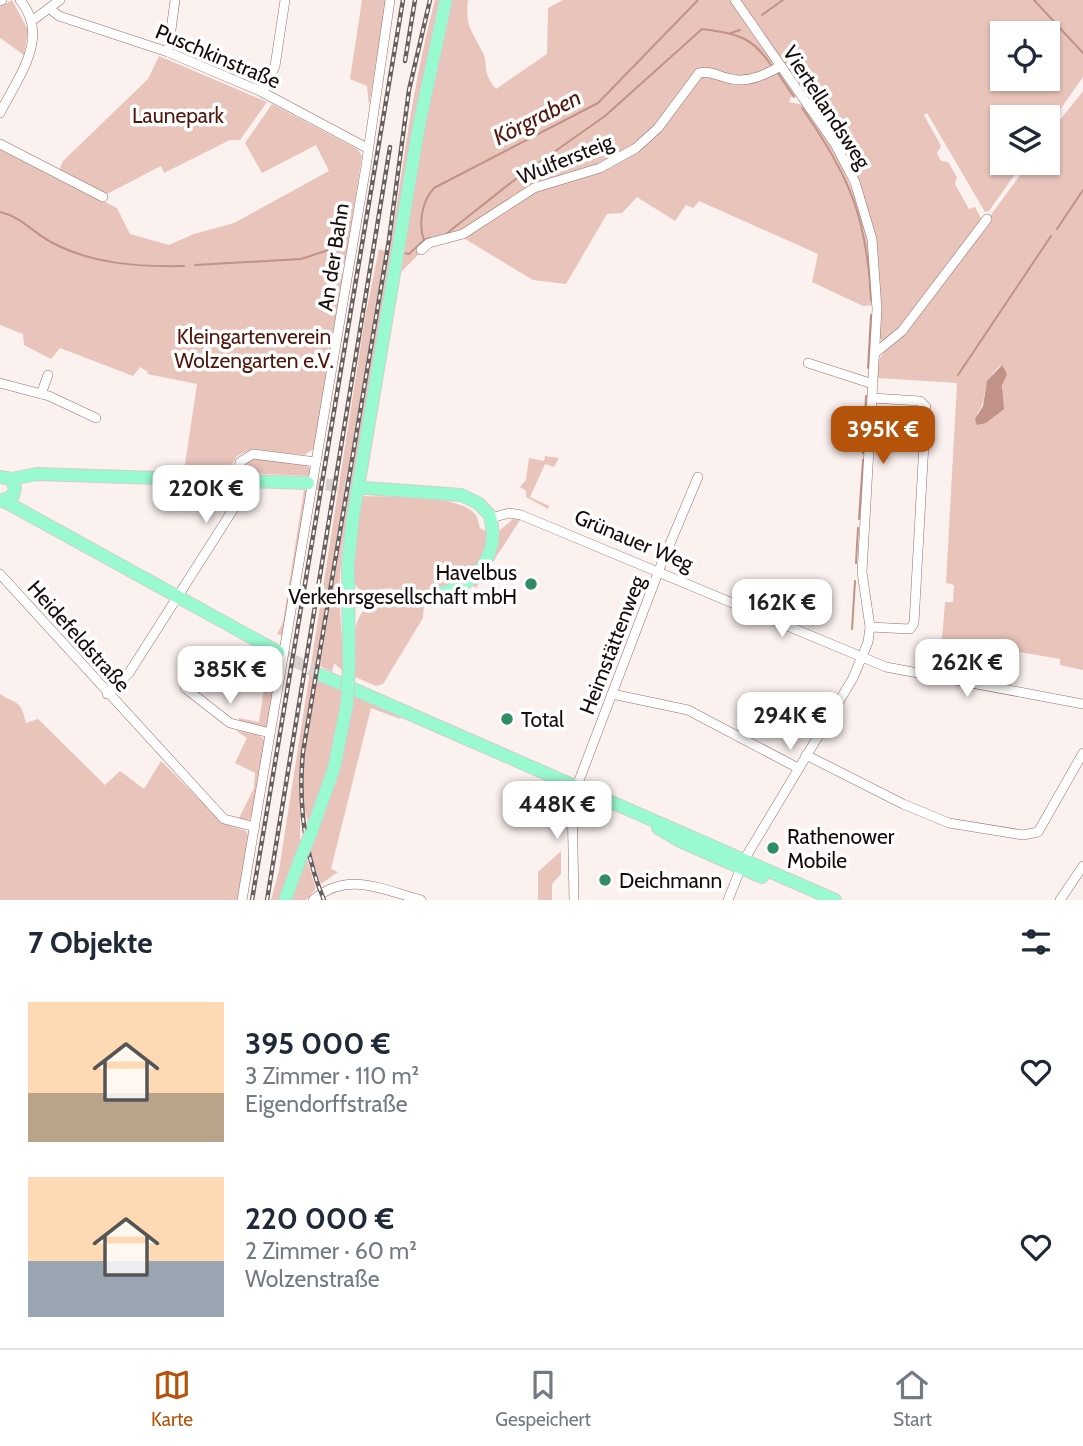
<!DOCTYPE html>
<html lang="de">
<head>
<meta charset="utf-8">
<style>
	body { margin:0; font-family:Cabin,sans-serif; background:#f2f2f3; color:#1f2937; height:100vh; display:flex; flex-direction:column; font-size:26px; white-space:nowrap }
	* { box-sizing:border-box; margin:0 }
	p { font-size:23px; color:#747a83 }
	.icon { flex:none; width:38px; height:38px; fill:none; stroke:currentColor; stroke-width:2; stroke-linecap:round; stroke-linejoin:round }
	.map { position:relative; height:900px; overflow:hidden }
	.sheet { display:flex; flex-direction:column; background:#fff; flex:1 }
	.sheet>* { flex:none }
	.buttons { position:absolute; left:990px; top:21px; display:grid; gap:14px }
	.buttons a { display:grid; place-items:center; width:70px; height:70px; border-radius:0px; background:#fff; box-shadow:0 2px 5px #0004; font-size:35px }
	.price { position:absolute; translate:-50% -60px; padding:0 16px; border-radius:14px; background:#fff; color:#222; font-size:23px; line-height:46px; filter:drop-shadow(0 2px 4px #0008) }
	.price::after { content:''; position:absolute; left:50%; top:42px; width:21px; height:16px; margin-left:-10px; background:inherit; clip-path:polygon(0 0,100% 0,50% 100%) }
	.price.selected { background:#b45309; color:#fff }
	ul { padding:0; list-style:none }
	li { display:flex; align-items:center; gap:21px; height:175px; padding:0 28px }
	li span { display:grid; place-items:center; flex:none; width:196px; height:140px; border-radius:0px; color:#555 }
	li>.icon { margin-inline-start:auto }
	span .icon { width:84px; height:84px; fill:#fffc; stroke-width:1 }
	li b { font-size:30px }
	h2 { display:flex; justify-content:space-between; align-items:center; height:84px; padding:0 28px; font-size:30px }
	.dock { display:flex; justify-content:space-around; align-items:center; height:98px; border-top:2px solid #e0e1e3; background:#fff; font-size:19px; color:#747a83 }
	.dock a { display:grid; justify-items:center; gap:4px }
	.dock .selected { color:#b45309 }
	.map>svg:first-child { display:block }
</style>
</head>
<body>
<div class="map">
<svg width="1083" height="900" viewBox="0 0 1083 900">
	<rect width="100%" height="100%" fill="#fbf2f0"/>
	<g fill="#e9c4bb" fill-rule="evenodd">
		<path d="M12,0L28,30L24,55L0,38V7Z"/>
		<path d="M362,0H386L369,106L367,86L350,79Z"/>
		<path d="M435,0H441L418,100L342,548L339,593L344,672L334,663L332,672L320,666L396,210C407,137 416,72 435,0Z"/>
		<path d="M450,0H468C465,28 472,30 483,53C489,66 481,71 496,89L547,54L548,8L563,0H731L774,61C762,84 727,74 707,69L636,144L599,166L542,183L453,234L426,240L417,246L420,253L397,276L415,170Z"/>
		<path d="M738,0H1083V77L1048,127V117H1003V163H1023L989,211L985,212L927,113L924,115L941,146L937,153L941,161L948,162L957,177L955,184L969,209L975,207L982,220L896,333L883,342L880,338L879,263L864,197ZM1003,33H1048V79H1003Z"/>
		<path d="M159,56L267,102L240,140H230L164,173L161,166L105,195L59,170L63,161L148,79Z"/>
		<path d="M781,71L797,96L791,97L789,102L804,105C840,156 865,205 871,267C872,279 876,294 872,305L863,306L812,282L818,254L699,201L693,208L686,205L675,221L637,197L622,213L607,214L566,284L533,280L465,239L528,194L623,160L702,76L737,83Z"/>
		<path d="M1083,91V670L1060,665V659L942,639L945,602H953L954,585L946,583L957,383L877,378V363L884,352L913,321L1029,163H1048V135ZM1001,365L1007,374C995,397 1011,406 986,423L977,414C990,396 978,386 1001,365Z"/>
		<path d="M272,104L357,149L362,156L345,263L335,267L334,273H343L314,449L304,455L252,449L237,456L227,473L184,471L197,384L147,374L148,372L140,367L133,376L60,348L51,359L24,345L23,334L0,325V149L117,208L130,234L169,245L194,234L234,223L329,171L316,145L262,173L245,143Z"/>
		<path d="M379,249L385,251L301,753L300,843L280,900H271L279,870L365,318Z"/>
		<path d="M545,456L559,458L554,467L545,464L530,497L549,506L548,509L526,497V491L520,487L526,480L529,458L544,461Z"/>
		<path d="M257,458L303,463L310,468V476L243,473L247,461Z"/>
		<path d="M214,486L227,487L230,505L213,494Z"/>
		<path d="M304,490H308L283,636L277,634L283,622Z"/>
		<path d="M360,496C386,497 457,494 474,513C478,517 478,522 480,528L487,532C489,583 432,598 393,589C381,586 361,599 354,582C347,563 358,516 360,496Z"/>
		<path d="M513,519L520,520L476,588L471,584L498,538L499,531Z"/>
		<path d="M424,603L423,618L383,684L376,686L353,676C354,655 350,619 368,606Z"/>
		<path d="M266,654L279,662L266,729L238,722L239,718L259,722L266,675L258,670Z"/>
		<path d="M317,679L344,692L330,767L309,823C290,781 310,722 317,679Z"/>
		<path d="M352,693L401,716L400,719L371,708L331,869L338,872L321,884L309,851Z"/>
		<path d="M0,694C18,706 20,698 26,723L38,719L105,785L120,771L144,789L161,761L223,823L246,831L249,836L237,900H0Z"/>
		<path d="M235,730L259,735L265,740L252,817L247,821L238,820L254,788L255,773L235,763L247,738Z"/>
		<path d="M561,851V874L552,884V900H538V872Z"/>
		<path d="M307,859L316,889L306,900H291Z"/>
	</g>
	<path fill="#c19287" d="M1002,365L1007,374L1002,386L1004,409L986,423L977,425L975,419L983,406L987,381Z"/>
	<g fill="none" stroke-linecap="round" stroke-linejoin="round">
		<g stroke="#c19287" stroke-width="2">
			<path d="M1034,0L1083,53"/>
			<path d="M762,15L783,0"/>
			<path d="M731,33L740,30"/>
			<path d="M777,72L794,97"/>
			<path d="M802,108C849,175 867,217 871,300"/>
			<path d="M0,212C22,217 32,232 51,242C91,264 139,267 184,266"/>
			<path d="M1057,229L1083,190"/>
			<path d="M446,234L513,181L605,116L702,29C736,34 751,35 771,65"/>
			<path d="M424,240L430,238"/>
			<path d="M404,253L409,254L424,240C418,224 422,201 434,188L598,103L698,0"/>
			<path d="M195,265L301,259L344,245"/>
			<path d="M868,368L871,315"/>
			<path d="M958,375L1051,236"/>
			<path d="M863,453L866,396"/>
			<path d="M859,519L863,460"/>
			<path d="M856,563L858,528"/>
			<path d="M852,629L855,581"/>
		</g>
		<g stroke="#d9cfcd" stroke-width="12" stroke-dasharray="12 6" stroke-linecap="butt">
			<path d="M308,483L365,488"/>
			<path d="M278,652L321,675"/>
		</g>
		<g stroke="#937068" stroke-width="10">
			<g id="minor">
				<path d="M0,1L2,0"/>
				<path d="M50,9L59,16L168,52L260,91L367,148"/>
				<path d="M33,20L60,0"/>
				<path d="M168,52L175,0"/>
				<path d="M263,92L275,66L285,0"/>
				<path d="M0,113C18,77 51,37 20,0"/>
				<path d="M0,144L103,197"/>
				<path d="M421,250L429,243L463,234L534,188L600,168L636,148L658,128L699,73C710,70 720,77 732,79C749,83 766,74 781,66"/>
				<path d="M875,353L902,331L987,219"/>
				<path d="M808,363L873,384"/>
				<path d="M0,383L49,396L96,418"/>
				<path d="M41,394L48,375"/>
				<path d="M491,518L509,513L521,515L886,667L1083,704"/>
				<path d="M0,574L224,819L255,827"/>
				<path d="M870,627L910,629L914,623L926,407L920,401L872,398"/>
				<path d="M185,688L230,723L270,733"/>
				<path d="M107,694L129,673L234,508L240,462L253,454L316,462"/>
				<path d="M612,694L688,710L798,768"/>
				<path d="M806,755L903,804L949,823L1023,835L1038,832L1083,753"/>
				<path d="M242,900L366,166L390,0"/>
				<path d="M313,900C347,870 383,890 421,900"/>
				<path d="M574,900L572,799L661,565L698,477"/>
				<path d="M728,900L744,860L853,678L868,642L870,627L862,572L877,309L872,239L855,182L835,144L735,0"/>
				<path d="M1060,900L1083,866"/>
			</g>
		</g>
		<g stroke="#d1cece" stroke-width="14">
			<g id="major">
				<path d="M0,477L11,479L15,488L13,496L0,501"/>
				<path d="M11,479L37,474L308,483"/>
				<path d="M4,501L278,652"/>
				<path d="M348,601C392,600 468,606 488,556C494,542 494,528 489,514L478,503L461,495L365,488"/>
				<path d="M349,665L348,563L353,517L419,125L446,0"/>
				<path d="M321,675L835,900"/>
				<path d="M658,828L680,841L762,877"/>
				<path d="M311,833L334,768L347,704"/>
				<path d="M285,900L302,854"/>
			</g>
		</g>
		<use href="#minor" stroke="#fff" stroke-width="9"/>
		<use href="#major" stroke="#99fad0" stroke-width="12"/>
		<g stroke="#6a5f5c" stroke-width="4.5">
			<g id="rail">
				<path d="M405,61L415,0"/>
				<path d="M252,900L403,0"/>
				<path d="M267,900L390,147"/>
				<path d="M324,900C304,852 298,804 303,752L389,240L409,90L430,0"/>
			</g>
		</g>
		<use href="#rail" stroke="#fff" stroke-width="2" stroke-dasharray="5" stroke-linecap="butt"/>
		<g stroke="#d1cece" stroke-width="14" stroke-linecap="butt">
			<g id="major-bridge">
				<path d="M347,704L349,665"/>
				<path d="M302,854L311,833"/>
			</g>
		</g>
		<use href="#major-bridge" stroke="#99fad0" stroke-width="12"/>
	</g>
	<g fill="#308c64" stroke="#fff" stroke-width="2.5">
		<circle cx="531" cy="584" r="7"/>
		<circle cx="507" cy="719" r="7"/>
		<circle cx="773" cy="848" r="7"/>
		<circle cx="605" cy="880" r="7"/>
	</g>
	<g text-anchor="middle" dominant-baseline="central" stroke-width="7" stroke-linejoin="round" paint-order="stroke">
		<g font-size="21" fill="#170b08" stroke="#fff">
			<text transform="translate(218 56) rotate(23)">Puschkinstraße</text>
			<text transform="translate(827 107) rotate(57)">Viertellandsweg</text>
			<text transform="translate(565 159) rotate(-22)">Wulfersteig</text>
			<text transform="translate(333 257) rotate(-81)">An der Bahn</text>
			<text transform="translate(634 540) rotate(23)">Grünauer Weg</text>
			<text transform="translate(79 636) rotate(48)">Heidefeldstraße</text>
			<text transform="translate(612 645) rotate(-69)">Heimstättenweg</text>
		</g>
		<g font-size="21" fill="#51160a" stroke="#fff">
			<text x="178" y="115">Launepark</text>
			<text x="254" y="336">Kleingartenverein<tspan x="254" dy="24">Wolzengarten e.V.</tspan></text>
		</g>
		<g font-size="21" fill="#170b08" stroke="#fff" text-anchor="start">
			<text x="517" y="572" text-anchor="end">Havelbus<tspan x="517" dy="24">Verkehrsgesellschaft mbH</tspan></text>
			<text x="521" y="719">Total</text>
			<text x="787" y="836">Rathenower<tspan x="787" dy="24">Mobile</tspan></text>
			<text x="619" y="880">Deichmann</text>
		</g>
		<g font-size="23" font-style="italic" fill="#52170b" stroke="#fff">
			<text transform="translate(537 117) rotate(-27)">Körgraben</text>
		</g>
	</g>
</svg>
<div class="buttons">
<a><svg class="icon" aria-label="locate" viewBox="0 0 24 24"><circle cx="12" cy="12" r="6"/><path d="M12 2v4M12 18v4M2 12h4M18 12h4"/></svg></a>
<a><svg class="icon" aria-label="layers" viewBox="0 0 24 24"><path d="M12 4l9 5-9 5-9-5zM3 14l9 5 9-5"/></svg></a>
</div>
<b class="price selected" style="left:883px;top:466px">395K €</b>
<b class="price" style="left:206px;top:525px">220K €</b>
<b class="price" style="left:782px;top:639px">162K €</b>
<b class="price" style="left:967px;top:699px">262K €</b>
<b class="price" style="left:230px;top:706px">385K €</b>
<b class="price" style="left:790px;top:752px">294K €</b>
<b class="price" style="left:557px;top:841px">448K €</b>
</div>
<section class="sheet">
<h2>7 Objekte<svg class="icon" aria-label="filters" viewBox="0 0 24 24"><path d="M4 7h16M4 17h16"/><circle cx="9" cy="7" r="2"/><circle cx="15" cy="17" r="2"/></svg></h2>
<ul>
<li><span style="background:linear-gradient(#ffd9b3 65%,#b9a48a 0)"><svg class="icon" aria-label="home" viewBox="0 0 24 24"><path d="M3 11l9-7 9 7M6 9v11h12V9"/></svg></span><div><b>395 000 €</b><p>3 Zimmer · 110 m²</p><p>Eigendorffstraße</p></div><svg class="icon" aria-label="heart" viewBox="0 0 24 24"><path d="M12 20l-8-8c-3-5 5-10 8-4 3-6 11-1 8 4z"/></svg></li>
<li><span style="background:linear-gradient(#ffd9b3 60%,#9aa5b1 0)"><svg class="icon" aria-label="home" viewBox="0 0 24 24"><path d="M3 11l9-7 9 7M6 9v11h12V9"/></svg></span><div><b>220 000 €</b><p>2 Zimmer · 60 m²</p><p>Wolzenstraße</p></div><svg class="icon" aria-label="heart" viewBox="0 0 24 24"><path d="M12 20l-8-8c-3-5 5-10 8-4 3-6 11-1 8 4z"/></svg></li>
</ul>
</section>
<nav class="dock">
<a class="selected"><svg class="icon" aria-label="map" viewBox="0 0 24 24"><path d="M3 6l6-2 6 2 6-2v14l-6 2-6-2-6 2zM9 4v14M15 6v14"/></svg>Karte</a>
<a><svg class="icon" aria-label="saved" viewBox="0 0 24 24"><path d="M7 4h10v16l-5-4-5 4z"/></svg>Gespeichert</a>
<a><svg class="icon" aria-label="home" viewBox="0 0 24 24"><path d="M3 11l9-7 9 7M6 9v11h12V9"/></svg>Start</a>
</nav>
</body>
</html>
